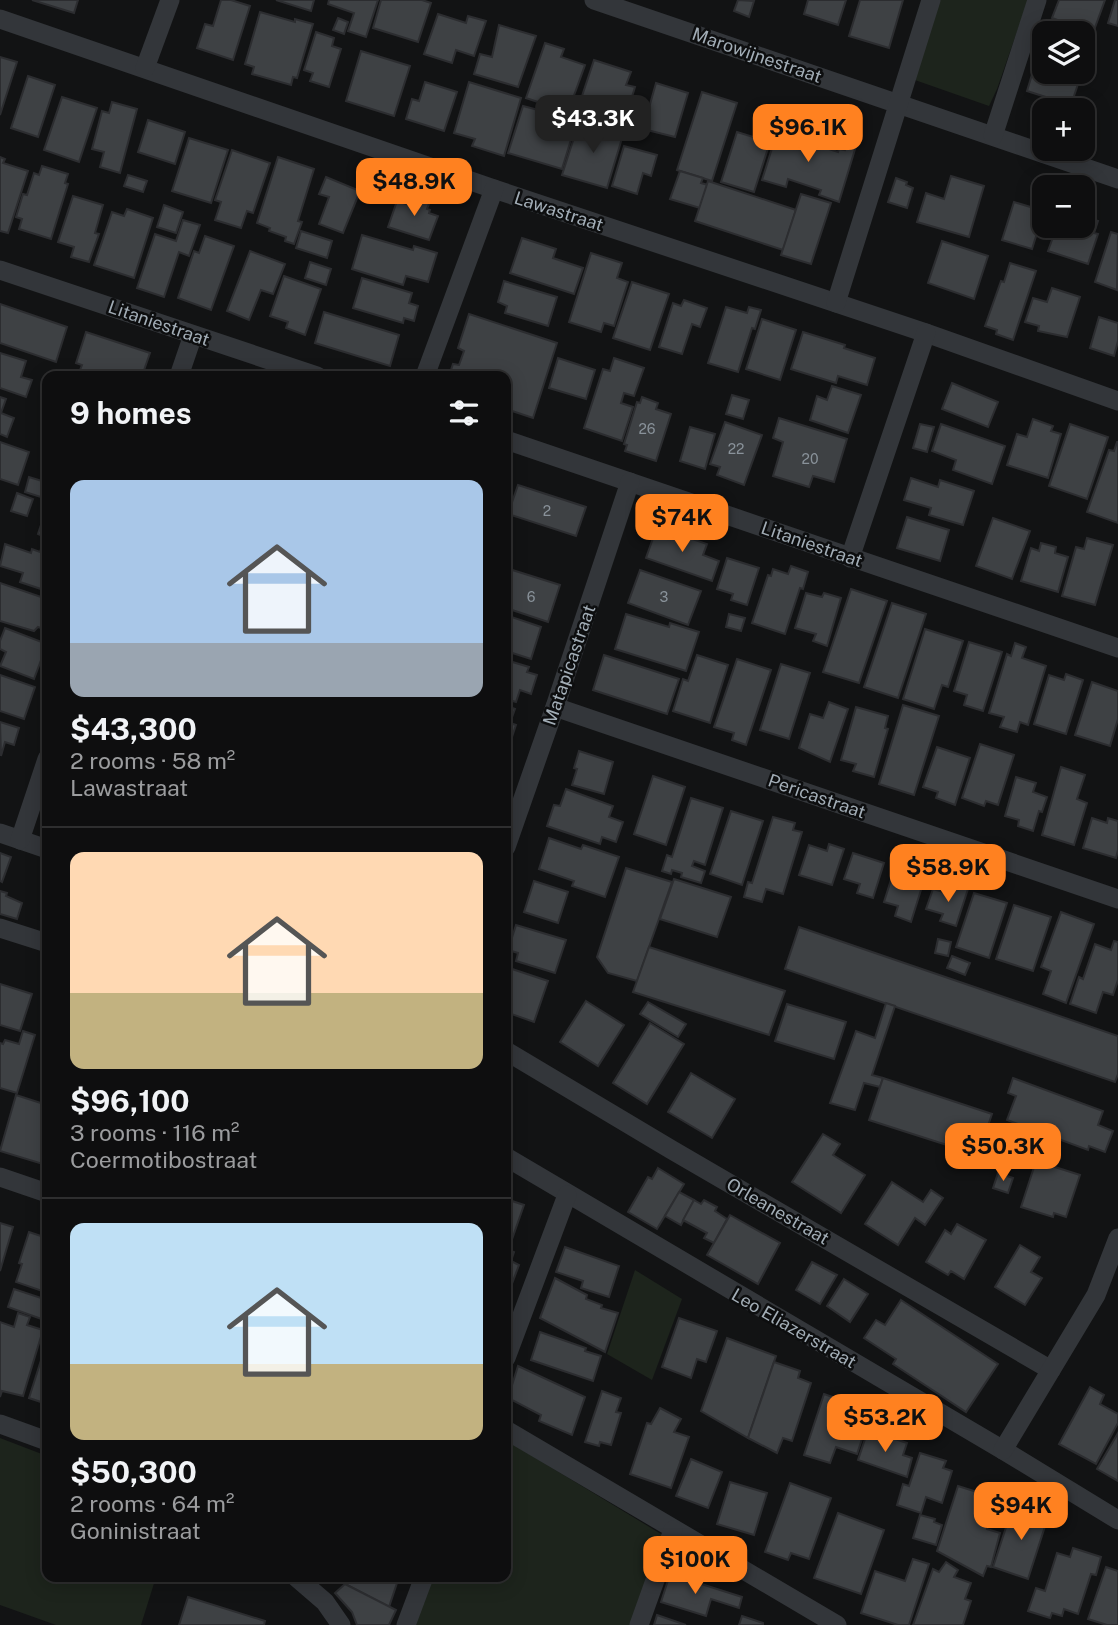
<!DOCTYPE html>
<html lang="en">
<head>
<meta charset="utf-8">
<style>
	body { margin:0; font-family:"Public Sans",sans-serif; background:#171718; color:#f1f3f6; height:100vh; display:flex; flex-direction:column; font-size:26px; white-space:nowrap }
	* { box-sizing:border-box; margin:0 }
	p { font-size:23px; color:#9b9c9e }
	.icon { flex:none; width:38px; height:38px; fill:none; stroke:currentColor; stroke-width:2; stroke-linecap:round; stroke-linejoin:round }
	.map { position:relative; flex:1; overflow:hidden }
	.panel { position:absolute; left:42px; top:371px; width:469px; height:1211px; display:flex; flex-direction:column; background:#0e0e0f; border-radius:14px; box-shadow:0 4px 18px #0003,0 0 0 2px #2e2e2f }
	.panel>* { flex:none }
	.fabs { position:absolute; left:1032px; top:21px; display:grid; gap:14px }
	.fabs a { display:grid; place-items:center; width:63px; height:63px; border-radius:14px; background:#0e0e0f; box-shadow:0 4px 18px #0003,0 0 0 2px #2e2e2f; font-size:35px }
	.price { position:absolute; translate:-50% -60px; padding:0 16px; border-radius:14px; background:#ff8120; color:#111; font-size:23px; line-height:46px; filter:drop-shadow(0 2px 4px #0008) }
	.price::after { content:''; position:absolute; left:50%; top:42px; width:21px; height:16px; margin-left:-10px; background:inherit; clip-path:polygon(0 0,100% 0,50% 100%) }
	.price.on { background:#222; color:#fff }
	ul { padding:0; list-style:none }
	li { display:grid; align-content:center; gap:14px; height:371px; padding:0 28px }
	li+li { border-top:2px solid #2e2e2f }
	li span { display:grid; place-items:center; height:217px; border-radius:14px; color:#555 }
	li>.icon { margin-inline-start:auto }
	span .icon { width:126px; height:126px; fill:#fffc; stroke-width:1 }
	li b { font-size:30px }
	h2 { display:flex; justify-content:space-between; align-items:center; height:84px; padding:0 28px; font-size:30px }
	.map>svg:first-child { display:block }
</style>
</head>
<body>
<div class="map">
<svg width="1118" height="1625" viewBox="0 0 1118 1625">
	<rect width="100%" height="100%" fill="#121314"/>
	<g fill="#1d241c">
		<path d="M937,0H1028L997,89L989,106L912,79Z"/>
		<path d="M635,1270L682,1299L652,1380L607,1354Z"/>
		<path d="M0,1438L47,1456V1577H156L141,1625H56L0,1605Z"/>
		<path d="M506,1440L661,1534L662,1538L630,1625H414L431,1577H506Z"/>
	</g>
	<g fill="#3e4144" stroke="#2c2d30" stroke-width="2">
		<path d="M32,0H78L74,13Z"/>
		<path d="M221,0H231L250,6L233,60L197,48L205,24L213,26Z"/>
		<path d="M276,0H314L311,11Z"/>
		<path d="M329,0H378L366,37L348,31L354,13L328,4Z"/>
		<path d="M381,0H422L431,3L418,42L373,28Z"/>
		<path d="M738,0L754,1L749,17L734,11Z"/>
		<path d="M808,0H846L838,25L804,14Z"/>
		<path d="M860,0H903L889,48L849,36Z"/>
		<path d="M1059,0H1105L1093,33L1052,18Z"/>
		<path d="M1115,0H1118V26L1108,23Z"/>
		<path d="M260,12L295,22V19L313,24L297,78L293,77L291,85L252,74L254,67L245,64Z"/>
		<path d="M438,14L466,23L468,16L486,21L474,56L456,50L452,63L424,54Z"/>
		<path d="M338,18L348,22L344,34L333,30Z"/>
		<path d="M499,25L536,36L518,87L474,74L480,54L492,57Z"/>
		<path d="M316,32L334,38L332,46L341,49L329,87L310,81L313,73L304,70Z"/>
		<path d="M545,43L564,49L561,57L585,65L568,112L526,98Z"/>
		<path d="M1040,48L1045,50V72H1082L1071,105L1027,91Z"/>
		<path d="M361,51L410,66L394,116L346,101Z"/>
		<path d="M0,57L17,62L0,115Z"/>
		<path d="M594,60L631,72L626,85L635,87L624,123L599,115L602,106L581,99Z"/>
		<path d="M28,76L55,85L38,137L11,128Z"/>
		<path d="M425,82L457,92L444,131L406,119L412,99L419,101Z"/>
		<path d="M469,82L521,98L504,156L472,146L475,139L454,133Z"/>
		<path d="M656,83L688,93L675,137L643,129Z"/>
		<path d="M702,92L737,103L712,181L677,170Z"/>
		<path d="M62,97L97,108L79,162L44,150Z"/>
		<path d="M112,102L137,109L120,173L100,167L104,152L92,149L102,111L109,113Z"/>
		<path d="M523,106L577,120L562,169L508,153Z"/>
		<path d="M148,120L185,132L175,164L138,152Z"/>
		<path d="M579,122L623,135L607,188L562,175Z"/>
		<path d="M779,126L804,134L802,140L838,152L839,149L845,150L847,143L856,146L839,202L819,195L821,190L788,179L786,187L762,180Z"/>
		<path d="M737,132L770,142L754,192L721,182Z"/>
		<path d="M189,138L228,150L211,203L172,191Z"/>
		<path d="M624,146L657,155L651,176L643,173L637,194L612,186Z"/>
		<path d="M232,150L270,163L253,213L247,211L241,228L215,220L221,202L215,200Z"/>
		<path d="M0,157L5,159L3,163L28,171L8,233L0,231Z"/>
		<path d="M278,157L314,169L298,221L302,222L294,244L285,241L286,237L269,231L270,228L257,223Z"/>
		<path d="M42,166L68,174L65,183L68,184L51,239L19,229L22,219L16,217L23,194L27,195L34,173L39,175Z"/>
		<path d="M680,171L703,178L701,183L708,185L700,208L670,199Z"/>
		<path d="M128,175L147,181L143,192L124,186Z"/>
		<path d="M951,176L984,186L969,237L917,222L926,193L944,199Z"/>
		<path d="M326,177L360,191L343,233L319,224L329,197L319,194Z"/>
		<path d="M896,178L907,182L906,185L913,188L907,208L888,202Z"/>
		<path d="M708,181L796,210L783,250L695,221Z"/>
		<path d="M413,193L431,199L427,209L430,210L429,213L438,216L429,240L388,227L397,201L409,205Z"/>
		<path d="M801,194L831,203L811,264L781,255Z"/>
		<path d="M73,196L103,205L95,233L99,234L89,262L71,257L74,247L58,242Z"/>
		<path d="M1014,202L1044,211L1032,249L1002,240Z"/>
		<path d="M164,205L183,212L176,233L157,227Z"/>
		<path d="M127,209L153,218L134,278L94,265L112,212L124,216Z"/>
		<path d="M1083,217L1098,221L1094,233L1098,234L1088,264L1048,251L1057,226H1083Z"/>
		<path d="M183,220L200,225L189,256L179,252L164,297L137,288L155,234L176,241Z"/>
		<path d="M301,231L332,241L327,258L296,248Z"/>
		<path d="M1111,232L1118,234L1117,290L1095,282Z"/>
		<path d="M362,235L413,250L414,246L437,253L428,282L406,276L403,285L352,269Z"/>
		<path d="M205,236L234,246L211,310L178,298L194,251L199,253Z"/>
		<path d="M522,238L556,249L553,258L583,268L574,294L510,273Z"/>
		<path d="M942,241L988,256L974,299L928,283Z"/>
		<path d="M250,251L285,264L273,294L261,290L249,320L227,311Z"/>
		<path d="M591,253L622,263L617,278L628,282L614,326L604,323L601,332L569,322Z"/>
		<path d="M310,262L331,269L326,285L305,278Z"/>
		<path d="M1010,263L1036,271L1013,340L996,334L997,330L985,326L1001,281L1004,282Z"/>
		<path d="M284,276L321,289L305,335L286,328L288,322L270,316Z"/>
		<path d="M362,278L412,293L409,303L418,306L414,321L404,318L403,323L353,308Z"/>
		<path d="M504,281L557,297L548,326L505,313L507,306L498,302Z"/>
		<path d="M632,282L669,294L650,350L613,338Z"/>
		<path d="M1052,288L1080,297L1067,337L1038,331L1039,326L1025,322L1033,298L1047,302Z"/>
		<path d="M684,300L707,308L700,327L692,324L682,354L659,347L673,303L681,306Z"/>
		<path d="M0,304L67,327L56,362L0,343Z"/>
		<path d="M726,307L747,313L749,307L761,310L755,329L752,328L738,372L708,363Z"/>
		<path d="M324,312L399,335L390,366L315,343Z"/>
		<path d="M469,314L557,343L533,418L506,409V376H449L453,364L459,365L464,351L458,348Z"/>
		<path d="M1099,317L1118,323V341L1114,356L1090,348Z"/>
		<path d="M762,319L796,330L780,380L746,369Z"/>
		<path d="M86,332L150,353L142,376H100L80,370L82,365L76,363Z"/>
		<path d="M803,332L845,345L844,348L875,358L867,385L838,376L836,383L791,369Z"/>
		<path d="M0,353L26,361L21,377L32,380L26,397L0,388Z"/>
		<path d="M558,358L595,370L586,399L549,388Z"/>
		<path d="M614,358L644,368L634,396L624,393L621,403L633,407L622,441L584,428L603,369L610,371Z"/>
		<path d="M952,383L998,402L988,427L942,409Z"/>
		<path d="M832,386L861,395L848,433L810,420L817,396L827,400Z"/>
		<path d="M732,395L749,400L743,419L726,414Z"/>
		<path d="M0,397L6,399L1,413L14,418L7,437L0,434Z"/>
		<path d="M642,397L658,403L656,409L671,414L656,461L625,451L627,445L624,444L637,402L640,403Z"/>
		<path d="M779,418L847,439L834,482L813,476L809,487L773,476L783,442L773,438Z"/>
		<path d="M1033,419L1053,426L1051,431L1061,434L1048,478L1007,465L1017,434L1027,437Z"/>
		<path d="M725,422L762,435L744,485L717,475L720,467L710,464Z"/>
		<path d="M920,424L934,427L927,452L913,448Z"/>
		<path d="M941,424L1005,446L992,484L953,470L956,460L932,451Z"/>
		<path d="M1070,424L1108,437L1087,499L1049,486Z"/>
		<path d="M690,427L715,434L705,469L680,461Z"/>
		<path d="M0,442L29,452L18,485L0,479Z"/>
		<path d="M1117,442H1118V523L1087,512L1109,450L1114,451Z"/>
		<path d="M47,465V499L25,492L29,477L42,481Z"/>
		<path d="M911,478L938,487L940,480L974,491L963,525L929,515L931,508L904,500Z"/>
		<path d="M518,485L586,507L576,536L508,514Z"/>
		<path d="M17,493L33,499L27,516L11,511Z"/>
		<path d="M47,507V538L38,534Z"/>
		<path d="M907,517L949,530L940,561L897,548Z"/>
		<path d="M993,518L1030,531L1012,579L976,566Z"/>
		<path d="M657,527L707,544L703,555L719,561L712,581L646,558Z"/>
		<path d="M1087,538L1113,545L1095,605L1062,596L1076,547L1084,549Z"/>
		<path d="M1041,543L1056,547L1055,553L1068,557L1058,592L1021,581L1031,548L1039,551Z"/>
		<path d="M5,544L31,553L32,549L40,552L42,546L47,548V591L20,582L23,573L0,566Z"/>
		<path d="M727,558L759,568L747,605L731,600L733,594L717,589Z"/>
		<path d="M791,566L808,572L803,589L800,588L785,634L752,623L768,575L771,576L773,569L788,574Z"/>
		<path d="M506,568L560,585L548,622L506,608Z"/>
		<path d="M640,570L701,591L688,625L628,603Z"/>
		<path d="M0,583L47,599V638L45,637L46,633L41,628L38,627L34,631L0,621Z"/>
		<path d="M851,589L887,601L859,683L823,672Z"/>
		<path d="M806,593L822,597L824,593L841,598L827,646L813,641L816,634L795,628Z"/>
		<path d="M892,603L926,614L898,698L864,687Z"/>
		<path d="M626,614L669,627L670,623L699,632L686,671L615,649Z"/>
		<path d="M729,614L745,618L741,631L726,627Z"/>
		<path d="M506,615L541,627L531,659L506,651Z"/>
		<path d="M5,628L47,644L34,679L0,666L6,652L0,649V641Z"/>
		<path d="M925,629L963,641L948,687L942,685L934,709L903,699Z"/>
		<path d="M969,642L1002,652L983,711L964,705L967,695L954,691Z"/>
		<path d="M1015,643L1026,647L1022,658L1046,666L1028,725L1020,722L1017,732L1000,727L1004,717L989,713L1007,654L1011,656Z"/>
		<path d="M604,655L679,679L667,714L593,690Z"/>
		<path d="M697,655L728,665L710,723L673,711L683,679L688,681Z"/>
		<path d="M737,659L771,670L746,745L732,740L734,733L714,727Z"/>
		<path d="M506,660L529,667L527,672L537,675L531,694L520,690L516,702L506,699Z"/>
		<path d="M781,664L810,673L789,739L760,730Z"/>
		<path d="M1066,674L1083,680L1066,734L1034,724L1049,675L1064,680Z"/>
		<path d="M0,675L35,687L24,719L0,711Z"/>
		<path d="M1092,682L1118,691V719L1110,746L1075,735Z"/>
		<path d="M829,702L848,709L830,762L799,748L810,714L823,718Z"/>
		<path d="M903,705L939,716L914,795L879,784Z"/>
		<path d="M506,706L515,709L510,723L516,725L509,746L506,745Z"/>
		<path d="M856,707L888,716L885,728L888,729L874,777L853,771L856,764L841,760Z"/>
		<path d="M0,722L19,728L14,745L5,742L1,756Z"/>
		<path d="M980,744L1014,755L998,805L986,801L984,806L962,798Z"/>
		<path d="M937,747L970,758L955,805L936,798L938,792L923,787Z"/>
		<path d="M579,751L613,762L604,794L572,785L577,769L574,768Z"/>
		<path d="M1061,767L1085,775L1077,799L1087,803L1074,845L1042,835Z"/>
		<path d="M653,776L685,787L666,845L634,834Z"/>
		<path d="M1016,777L1036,783L1033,792L1047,797L1042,812L1039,811L1033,831L1018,826L1019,820L1005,816Z"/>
		<path d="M566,789L613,806L609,817L623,822L616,842L602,837L600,844L547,826L554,805L560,806Z"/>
		<path d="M691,798L723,808L705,865L694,861L692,866L705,871L701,883L681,877L682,873L672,870L671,874L662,871L667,855L672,857Z"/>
		<path d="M731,811L763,821L742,885L710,874Z"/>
		<path d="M773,817L795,823L793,830L802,832L783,894L766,889L762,902L744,897L748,882L752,883Z"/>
		<path d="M1092,818L1107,823L1108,818L1118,821V850L1116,858L1083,848Z"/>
		<path d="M549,838L581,849L583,845L619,857L605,897L572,886L574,881L539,869Z"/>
		<path d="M829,844L844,849L832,885L799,875L809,845L827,851Z"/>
		<path d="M0,853L11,857L2,882L0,881Z"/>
		<path d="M853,853L884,863L873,898L857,893L860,884L844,879Z"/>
		<path d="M895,867L925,877L911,922L895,916L898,906L884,902Z"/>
		<path d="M626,868L672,882L637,981L608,973L597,957Z"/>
		<path d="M674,879L731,897L717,937L660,919Z"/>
		<path d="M534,881L568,892L558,923L524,912Z"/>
		<path d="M953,884L968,889L956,926L940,921L943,914L926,909L933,889L950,894Z"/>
		<path d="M0,891L7,893L6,896L22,903L17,919L0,914Z"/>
		<path d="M974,893L1007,903L989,958L956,947Z"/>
		<path d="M1014,905L1051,917L1033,971L996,959Z"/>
		<path d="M1061,912L1094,924L1066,1003L1043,994L1051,971L1041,967Z"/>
		<path d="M516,925L566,940L555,973L516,961L518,953L508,950Z"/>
		<path d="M799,927L1118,1036V1074L1115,1082L785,969Z"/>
		<path d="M938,939L951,942L948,956L935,953Z"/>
		<path d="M1114,941L1118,942V980L1113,995L1103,992L1096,1013L1070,1004L1079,977L1083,979L1095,944L1111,950Z"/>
		<path d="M649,947L785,991L769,1035L633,992Z"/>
		<path d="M952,956L970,963L965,975L947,968Z"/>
		<path d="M506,967L548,981L534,1022L506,1012Z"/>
		<path d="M0,984L32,994L20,1031L0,1025Z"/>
		<path d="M586,1001L624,1025L598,1066L560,1042Z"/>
		<path d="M648,1002L686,1024L678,1037L640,1014Z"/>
		<path d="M886,1003L895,1006L872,1075L883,1078L880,1087L864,1083L855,1110L830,1103L856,1031L875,1038Z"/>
		<path d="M787,1004L846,1022L834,1059L775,1041Z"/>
		<path d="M650,1023L684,1044L647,1104L613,1083Z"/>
		<path d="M23,1031L35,1035L17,1093L0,1088V1043L3,1044L5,1040L19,1044Z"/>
		<path d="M691,1073L735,1099L712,1138L668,1112Z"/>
		<path d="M883,1078L992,1114L978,1155L869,1120Z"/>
		<path d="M1013,1078L1103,1111L1098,1125L1113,1131L1105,1152L1089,1146L1088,1150L1007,1120L1016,1096L1008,1093Z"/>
		<path d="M16,1095L47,1105L46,1165L0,1151Z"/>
		<path d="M823,1134L840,1144L833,1155L865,1175L841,1213L792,1182Z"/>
		<path d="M1009,1142L1024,1147L1017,1167L1002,1162Z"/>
		<path d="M1036,1161L1080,1175L1066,1217L1054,1213L1053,1217L1021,1207Z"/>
		<path d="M658,1168L684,1184L657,1229L628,1212L648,1177L652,1179Z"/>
		<path d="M998,1173L1013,1178L1008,1193L993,1188Z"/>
		<path d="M892,1182L923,1202L931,1190L943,1198L925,1225L915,1218L898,1245L865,1224Z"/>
		<path d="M679,1192L694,1200L681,1225L665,1216Z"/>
		<path d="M506,1199L524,1205L510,1245L506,1243Z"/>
		<path d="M694,1200L701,1204L704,1200L717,1207L715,1211L727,1219L714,1243L704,1238L707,1233L683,1220Z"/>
		<path d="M730,1215L780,1243L758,1284L707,1255Z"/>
		<path d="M0,1223L13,1227L0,1271Z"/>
		<path d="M957,1224L986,1240L964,1279L951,1271L948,1275L926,1262L945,1230L951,1234Z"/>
		<path d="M29,1232L47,1238V1284L45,1292L16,1282L22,1264L19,1263Z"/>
		<path d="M1020,1245L1040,1257L1031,1272L1042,1278L1025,1305L995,1287Z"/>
		<path d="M565,1247L619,1266L609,1297L581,1288L583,1281L556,1272Z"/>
		<path d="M506,1249L514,1252L511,1261L519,1265L510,1289L506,1288Z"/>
		<path d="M812,1262L837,1275L820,1304L796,1290Z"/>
		<path d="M555,1278L587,1295L586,1299L602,1305L601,1308L618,1313L605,1352L540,1318Z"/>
		<path d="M844,1279L868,1294L850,1322L827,1306Z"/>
		<path d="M47,1288V1321L8,1307L14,1289L44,1299Z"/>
		<path d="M901,1300L998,1364L966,1412L893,1364L896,1359L864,1338L876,1320L885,1325Z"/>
		<path d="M18,1313L30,1317L27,1325L43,1330L23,1396L2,1391L0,1397V1322L14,1327Z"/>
		<path d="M679,1318L717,1331L706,1362L697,1359L691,1378L662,1367Z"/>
		<path d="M540,1332L586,1348L585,1351L601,1356L593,1381L531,1360Z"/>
		<path d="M727,1338L776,1356L748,1438L701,1411Z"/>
		<path d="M43,1354L47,1356V1404L29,1398Z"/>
		<path d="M774,1362L800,1371L798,1378L811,1383L792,1441L783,1438L777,1453L748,1438Z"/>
		<path d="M518,1366L585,1397L572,1435L539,1421L541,1415L508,1398Z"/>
		<path d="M1090,1387L1104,1395L1100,1404L1118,1414V1423L1096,1464L1059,1444Z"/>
		<path d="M602,1391L621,1398L616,1412L621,1413L611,1445L600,1442L599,1446L585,1442Z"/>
		<path d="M824,1394L847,1402L851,1416L857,1418L855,1423L866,1427L857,1454L836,1447L830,1463L804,1455Z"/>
		<path d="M660,1408L681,1419L674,1432L689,1437L671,1488L630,1474L647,1423L651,1424Z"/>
		<path d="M868,1430L907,1443L903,1455L912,1458L907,1477L858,1460Z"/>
		<path d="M1118,1433V1481L1097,1469Z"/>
		<path d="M920,1453L946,1461L943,1468L952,1471L942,1503L926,1497L921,1513L897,1505L903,1484L909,1486Z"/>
		<path d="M691,1459L722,1472L708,1508L676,1496Z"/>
		<path d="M730,1482L767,1493L754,1535L717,1524Z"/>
		<path d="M790,1483L831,1498L809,1559L791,1553L788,1560L765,1552Z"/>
		<path d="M958,1486L996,1498L987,1529L1000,1533L991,1567L987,1566L983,1576L937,1551Z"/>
		<path d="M1013,1506L1048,1517L1028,1579L993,1567Z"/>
		<path d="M838,1513L884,1530L861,1594L814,1578Z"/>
		<path d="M920,1515L935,1519L934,1522L942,1525L936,1545L913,1538Z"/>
		<path d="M1073,1548L1101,1557L1096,1575L1091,1574L1078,1614L1064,1609L1062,1616L1052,1613L1050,1618L1028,1611L1036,1588L1045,1591L1057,1553L1070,1557Z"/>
		<path d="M913,1559L929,1564L909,1625H898L861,1613L875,1571L905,1581Z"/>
		<path d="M946,1562L958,1570L954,1577L971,1583L965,1599L971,1601L963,1625H913L933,1569L939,1572Z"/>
		<path d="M1106,1567L1118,1571V1625H1107L1088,1619Z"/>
		<path d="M670,1574L742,1597L739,1608L711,1599L706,1616L661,1602Z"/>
		<path d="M347,1577H399L389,1607L345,1584Z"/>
		<path d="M345,1584L396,1610L389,1625H357L352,1612L335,1593Z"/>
		<path d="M188,1597L265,1621L264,1625H179Z"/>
		<path d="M657,1615L686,1625H654Z"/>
		<path d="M742,1616L763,1623V1625H739Z"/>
	</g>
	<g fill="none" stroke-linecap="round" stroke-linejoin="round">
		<g stroke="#33363a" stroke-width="19">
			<path d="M594,0L1118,179"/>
			<path d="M0,19L494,189L926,333L1118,401"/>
			<path d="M145,68L170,0"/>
			<path d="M993,136L1037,0"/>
			<path d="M0,270L317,376"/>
			<path d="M836,303L931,0"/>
			<path d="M179,376L193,335"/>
			<path d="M425,376L494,189"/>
			<path d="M506,440L1118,648"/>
			<path d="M850,558L926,333"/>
			<path d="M555,707L1118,899"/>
			<path d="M0,833L47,849"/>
			<path d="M20,840L47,759"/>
			<path d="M506,847L555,707L630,482"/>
			<path d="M0,928L47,943"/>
			<path d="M506,1051L672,1150L1051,1370"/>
			<path d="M506,1157L1003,1450L1118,1520"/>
			<path d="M0,1177L47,1193"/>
			<path d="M506,1358L567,1195"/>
			<path d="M0,1424L47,1441"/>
			<path d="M506,1430L837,1625"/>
			<path d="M1003,1450L1096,1295L1118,1238"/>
			<path d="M296,1577L325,1602L341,1625"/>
			<path d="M406,1625L424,1577"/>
			<path d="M639,1625L673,1530"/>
		</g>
	</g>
	<g text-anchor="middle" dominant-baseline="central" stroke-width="5" stroke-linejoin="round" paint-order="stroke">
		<g font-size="14" fill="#89929a">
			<text x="647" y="429">26</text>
			<text x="736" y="449">22</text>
			<text x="810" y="459">20</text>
			<text x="547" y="511">2</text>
			<text x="531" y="597">6</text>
			<text x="664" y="597">3</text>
		</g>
		<g font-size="18" fill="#a2adb6" stroke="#0d0e0f">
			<text transform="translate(757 55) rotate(19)">Marowijnestraat</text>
			<text transform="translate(559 211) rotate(18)">Lawastraat</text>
			<text transform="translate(159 323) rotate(19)">Litaniestraat</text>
			<text transform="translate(812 544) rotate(19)">Litaniestraat</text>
			<text transform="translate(569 665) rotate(-71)">Matapicastraat</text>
			<text transform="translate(817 796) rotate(19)">Pericastraat</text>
			<text transform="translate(778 1211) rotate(30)">Orleanestraat</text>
			<text transform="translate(794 1328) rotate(30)">Leo Eliazerstraat</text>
		</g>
	</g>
</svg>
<div class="fabs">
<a><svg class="icon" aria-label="layers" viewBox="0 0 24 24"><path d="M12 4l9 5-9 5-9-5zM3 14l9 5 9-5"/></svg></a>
<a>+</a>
<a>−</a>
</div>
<b class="price on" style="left:593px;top:155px">$43.3K</b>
<b class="price" style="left:808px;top:164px">$96.1K</b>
<b class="price" style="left:414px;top:218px">$48.9K</b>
<b class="price" style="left:682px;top:554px">$74K</b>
<b class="price" style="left:948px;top:904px">$58.9K</b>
<b class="price" style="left:1003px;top:1183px">$50.3K</b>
<b class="price" style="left:885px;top:1454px">$53.2K</b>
<b class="price" style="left:1021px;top:1542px">$94K</b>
<b class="price" style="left:695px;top:1596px">$100K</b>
<section class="panel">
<h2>9 homes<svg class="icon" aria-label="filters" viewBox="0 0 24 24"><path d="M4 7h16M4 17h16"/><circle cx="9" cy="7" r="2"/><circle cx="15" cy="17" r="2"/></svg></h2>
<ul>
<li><span style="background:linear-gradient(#a9c7e8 75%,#9aa5b1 0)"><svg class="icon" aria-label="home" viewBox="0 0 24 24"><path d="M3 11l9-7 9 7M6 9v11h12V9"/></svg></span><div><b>$43,300</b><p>2 rooms · 58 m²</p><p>Lawastraat</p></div></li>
<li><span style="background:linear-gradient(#ffd9b3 65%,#c2b280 0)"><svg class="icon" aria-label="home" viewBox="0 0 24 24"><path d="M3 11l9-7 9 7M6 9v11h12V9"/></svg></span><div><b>$96,100</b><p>3 rooms · 116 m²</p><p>Coermotibostraat</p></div></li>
<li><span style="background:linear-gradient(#bfe0f5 65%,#c2b280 0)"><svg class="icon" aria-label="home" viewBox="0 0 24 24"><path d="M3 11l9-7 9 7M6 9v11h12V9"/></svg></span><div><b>$50,300</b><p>2 rooms · 64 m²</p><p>Goninistraat</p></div></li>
</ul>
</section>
</div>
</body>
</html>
